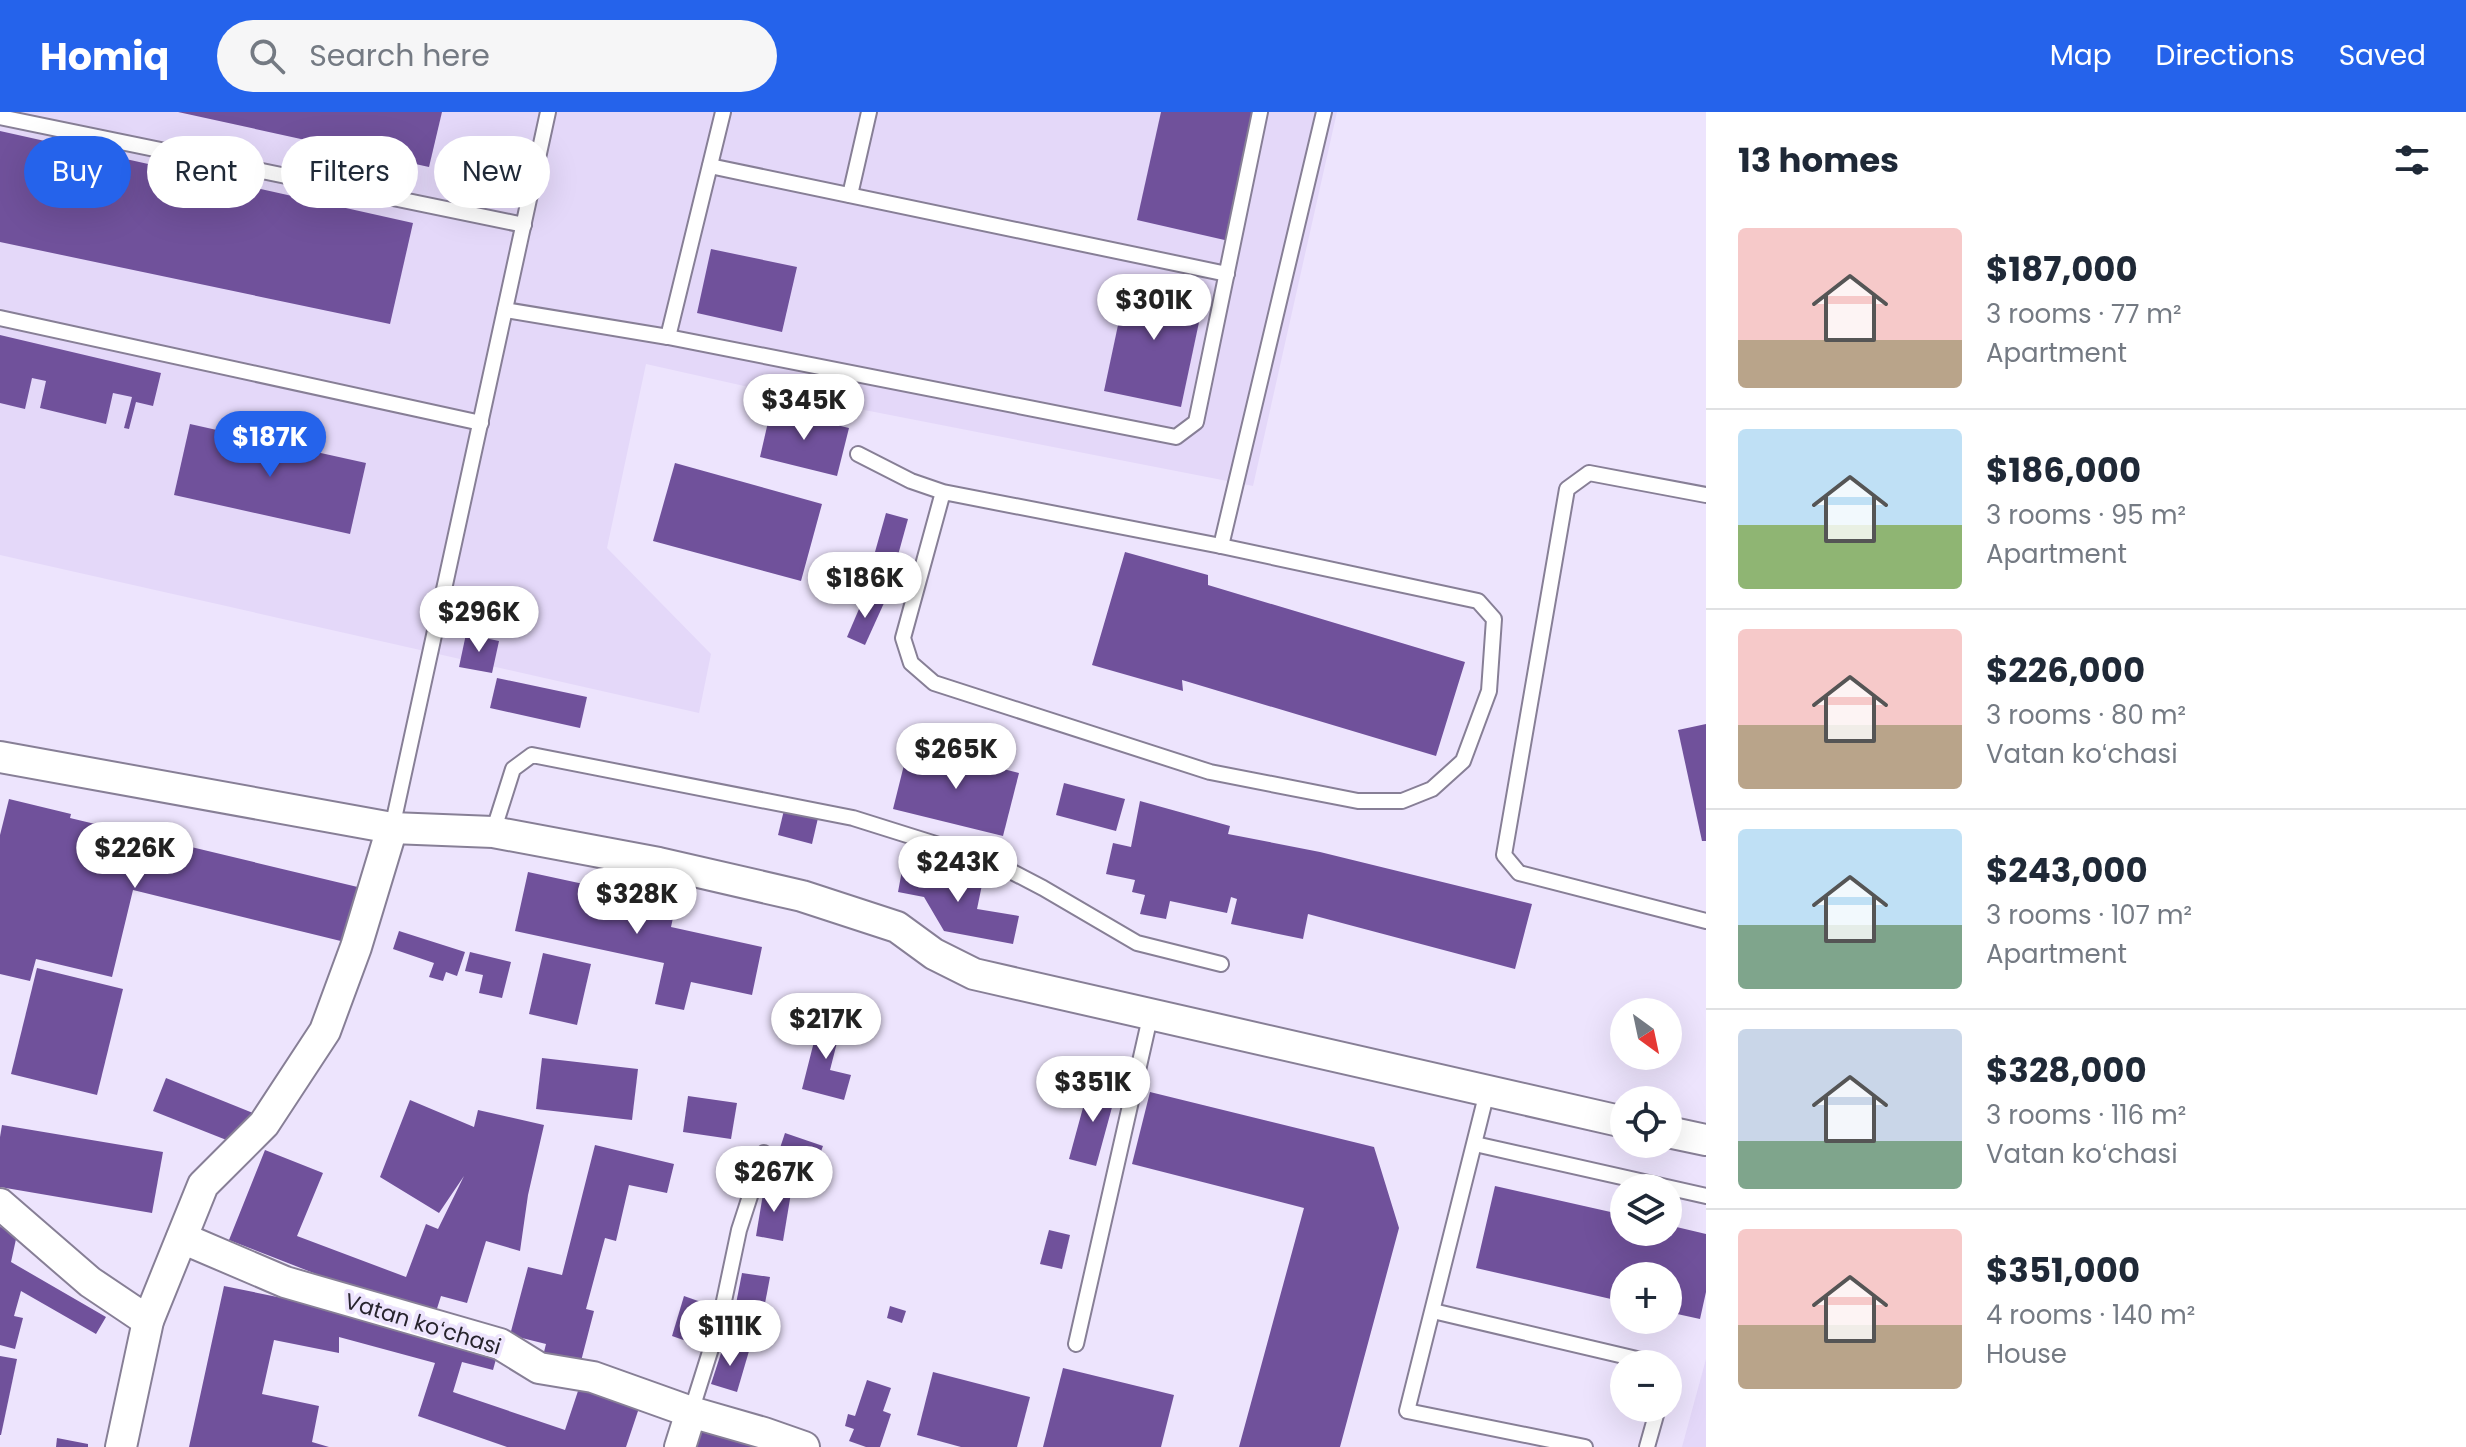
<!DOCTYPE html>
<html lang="en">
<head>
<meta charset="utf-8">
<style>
	body { margin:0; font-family:Poppins,sans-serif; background:#f6f6f7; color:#1f2937; height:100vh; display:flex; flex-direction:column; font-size:30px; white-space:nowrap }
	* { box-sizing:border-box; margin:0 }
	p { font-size:26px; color:#747a83 }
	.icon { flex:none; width:44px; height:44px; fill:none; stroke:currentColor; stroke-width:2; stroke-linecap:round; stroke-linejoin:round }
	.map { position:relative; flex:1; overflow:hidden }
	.side { display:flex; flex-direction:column; background:#fff; width:760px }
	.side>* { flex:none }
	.hud { position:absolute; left:24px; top:24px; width:760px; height:72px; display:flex; gap:16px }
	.needle { width:52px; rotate:147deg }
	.controls { position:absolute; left:1610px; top:886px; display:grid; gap:16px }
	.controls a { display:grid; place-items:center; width:72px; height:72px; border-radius:50%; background:#fff; box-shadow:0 8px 32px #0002; font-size:40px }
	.price { position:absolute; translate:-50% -68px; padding:0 18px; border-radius:28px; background:#fff; color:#222; font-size:26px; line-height:52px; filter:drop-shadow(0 2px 4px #0008) }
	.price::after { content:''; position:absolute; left:50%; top:48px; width:24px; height:18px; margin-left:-12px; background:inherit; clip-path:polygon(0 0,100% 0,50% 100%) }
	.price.current { background:#2563eb; color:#fff }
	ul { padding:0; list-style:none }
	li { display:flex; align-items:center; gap:24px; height:200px; padding:0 32px }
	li+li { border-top:2px solid #e0e1e3 }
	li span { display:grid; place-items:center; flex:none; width:224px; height:160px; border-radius:8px; color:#555 }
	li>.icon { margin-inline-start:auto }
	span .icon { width:96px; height:96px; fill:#fffc; stroke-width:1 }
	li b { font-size:34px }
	h2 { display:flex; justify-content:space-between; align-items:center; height:96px; padding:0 32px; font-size:34px }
	.pill { padding:0 28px; border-radius:36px; background:#fff; box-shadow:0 8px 32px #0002; font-size:28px; line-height:72px }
	.pill.current { background:#2563eb; color:#fff }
	header { display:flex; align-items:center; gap:48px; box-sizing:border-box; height:112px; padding:0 40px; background:#2563eb; color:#fff }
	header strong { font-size:38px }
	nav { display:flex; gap:44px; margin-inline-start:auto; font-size:28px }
	.search { width:560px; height:72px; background:#f6f6f7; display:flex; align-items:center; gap:20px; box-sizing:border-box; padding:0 28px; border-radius:44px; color:#747a83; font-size:30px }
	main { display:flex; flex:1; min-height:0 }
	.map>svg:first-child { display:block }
</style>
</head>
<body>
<header>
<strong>Homiq</strong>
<div class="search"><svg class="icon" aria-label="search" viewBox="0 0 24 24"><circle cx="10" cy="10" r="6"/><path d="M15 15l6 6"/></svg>Search here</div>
<nav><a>Map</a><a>Directions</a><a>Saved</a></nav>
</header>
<main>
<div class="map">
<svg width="1706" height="1335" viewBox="0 0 1706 1335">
	<rect width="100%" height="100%" fill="#ede4fd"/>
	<g fill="#e4d8f9">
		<path d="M0,0H1337L1253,374L762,278L646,252L607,436L711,542L699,601L0,443Z"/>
		<path d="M1706,1247V1335H1682Z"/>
	</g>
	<g fill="#70519b">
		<path d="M178,0H442L429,55Z"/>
		<path d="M1161,0H1258L1229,129L1137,108Z"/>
		<path d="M0,19L413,111L390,212L0,130Z"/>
		<path d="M711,137L797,155L782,220L697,201Z"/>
		<path d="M1128,166L1205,182L1181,295L1104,279Z"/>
		<path d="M0,223L161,261L153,294L136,290L129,317L124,316L132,285L113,281L106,312L40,296L46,269L32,266L25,297L0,291Z"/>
		<path d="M771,297L849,316L837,364L760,345Z"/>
		<path d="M190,312L366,351L350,422L174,383Z"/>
		<path d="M675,351L822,392L801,469L653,429Z"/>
		<path d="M886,401L908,407L895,454L873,447Z"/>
		<path d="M1125,440L1208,463V473L1465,550L1436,644L1182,568L1183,579L1092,553Z"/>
		<path d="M865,483L884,491L865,533L847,525Z"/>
		<path d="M466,522L499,529L492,561L459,555Z"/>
		<path d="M497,566L587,585L580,616L490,596Z"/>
		<path d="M1706,612V729H1702L1678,618Z"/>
		<path d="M909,633L1019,661L1003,724L893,697Z"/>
		<path d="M1064,671L1125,687L1116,719L1056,703Z"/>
		<path d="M9,687L71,702L70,706L366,777L353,832L133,778L112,865L36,847L30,869L0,862V723Z"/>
		<path d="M1140,689L1230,714L1228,722L1320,740L1532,792L1515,857L1308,802L1303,827L1231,812L1237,787L1231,785L1227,801L1170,789L1166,807L1140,802L1145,783L1132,780L1135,768L1106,762L1113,731L1131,735Z"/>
		<path d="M784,698L818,706L812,732L778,723Z"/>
		<path d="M903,753L983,768L977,797L1019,804L1013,832L944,819L924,785L898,780Z"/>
		<path d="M528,760L676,792L671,815L762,835L752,883L691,870L684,898L655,892L664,851L515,819Z"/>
		<path d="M399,819L465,840L457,864L446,860L443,869L429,865L434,851L393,837Z"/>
		<path d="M470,840L511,850L502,886L479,881L483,863L465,859Z"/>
		<path d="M543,841L591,852L577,913L529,902Z"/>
		<path d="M37,856L123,877L97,983L11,962Z"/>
		<path d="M821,902L843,907L830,958L851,963L844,988L802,977Z"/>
		<path d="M542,946L638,957L632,1008L536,997Z"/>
		<path d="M166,966L253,1001L229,1029L153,999Z"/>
		<path d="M1090,970L1117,977L1096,1054L1069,1047Z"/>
		<path d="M1150,980L1374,1035L1399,1116L1340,1335H1239L1304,1096L1132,1052Z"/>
		<path d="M688,984L737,991L731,1027L683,1020Z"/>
		<path d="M410,988L474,1015L478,998L544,1013L528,1083L520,1139L486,1129L467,1191L441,1184L434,1206L411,1199L229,1128L265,1038L323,1061L297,1124L406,1165L426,1112L438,1117L464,1064L439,1101L380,1065Z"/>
		<path d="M2,1013L163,1040L152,1101L0,1075V1025Z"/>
		<path d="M785,1021L823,1034L814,1058L777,1045Z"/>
		<path d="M595,1033L674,1052L667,1081L629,1073L616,1129L605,1126L586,1197L594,1199L580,1253L543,1244L546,1232L510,1223L528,1155L562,1163Z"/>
		<path d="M1495,1074L1624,1103V1120H1668V1113L1706,1122V1180L1700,1207L1668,1200V1164H1624V1190L1476,1156Z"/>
		<path d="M764,1076L791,1081L783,1129L756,1124Z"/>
		<path d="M0,1115L18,1118L11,1150L106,1205L96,1222L21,1179L14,1204L23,1206L15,1237L0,1233Z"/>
		<path d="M1049,1118L1070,1123L1062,1157L1040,1152Z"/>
		<path d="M742,1161L770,1165L763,1202L735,1197Z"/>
		<path d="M224,1174L346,1199L498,1240L493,1258L462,1250L453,1280L565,1318L582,1267L642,1287L626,1335H507L418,1304L435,1251L339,1225V1241L274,1228L262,1282L319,1294L312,1330L329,1335H189Z"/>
		<path d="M684,1184L701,1190L689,1230L672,1224Z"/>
		<path d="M890,1194L906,1199L902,1211L887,1206Z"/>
		<path d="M724,1232L749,1239L737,1280L711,1272Z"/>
		<path d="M0,1244L17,1247L1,1323H0Z"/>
		<path d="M1063,1256L1174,1283L1161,1335H1043Z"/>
		<path d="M933,1260L1030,1285L1017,1335H961L917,1323Z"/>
		<path d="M867,1268L891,1276L883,1299L891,1302L880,1335H866L849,1329L854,1317L845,1314L848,1302L855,1304Z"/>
		<path d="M707,1307L777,1335H696Z"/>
		<path d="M57,1326L88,1332V1335H56Z"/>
	</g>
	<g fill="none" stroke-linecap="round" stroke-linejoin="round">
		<g stroke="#877f96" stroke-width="18">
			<g id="service">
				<path d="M0,5L524,113"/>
				<path d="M710,54L1227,162"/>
				<path d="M850,83L869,0"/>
				<path d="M505,198L668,225L1176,325L1196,310L1260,0"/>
				<path d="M0,206L481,311"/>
				<path d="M668,225L723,0"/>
				<path d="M858,342L911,369L943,380L1221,434L1478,489L1494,507L1489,579L1463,649L1432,677L1402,689H1358L1210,660L934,571L911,551L903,526L943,380"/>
				<path d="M1706,383L1589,361L1567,377L1504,743L1519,761L1706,809"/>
				<path d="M1221,434L1324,0"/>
				<path d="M392,716L548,0"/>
				<path d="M493,720L513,657L532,643L853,706L993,750L1043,776L1137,831L1221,852"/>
				<path d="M1487,980L1407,1299L1585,1335"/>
				<path d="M1475,1032L1706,1084"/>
				<path d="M1433,1199L1658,1252"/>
				<path d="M1076,1232L1151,901"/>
				<path d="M1668,1262V1264"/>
				<path d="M691,1300L720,1208L739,1118L764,1041"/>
				<path d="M1647,1335L1658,1296"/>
			</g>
		</g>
		<g stroke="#877f96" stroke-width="34">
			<g id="minor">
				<path d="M0,645L392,716L493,720L659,751L802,784L897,815L934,842L974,862L1624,1010"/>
				<path d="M1668,1020L1706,1028"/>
				<path d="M0,1092L90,1170L148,1209"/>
				<path d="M182,1126L285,1170L500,1232L539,1256L593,1265L691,1300L764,1321L804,1335"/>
				<path d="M121,1335L148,1209L203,1073L264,1012L325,919L356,835L392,716"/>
				<path d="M680,1335L691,1300"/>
			</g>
		</g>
		<use href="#service" stroke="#fff" stroke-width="14"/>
		<use href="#minor" stroke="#fff" stroke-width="30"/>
	</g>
	<g text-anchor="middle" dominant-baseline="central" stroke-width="8" stroke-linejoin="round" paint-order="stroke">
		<g font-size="22" fill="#27242d" stroke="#ede4fd">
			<text transform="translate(423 1212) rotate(17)">Vatan koʻchasi</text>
		</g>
	</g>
</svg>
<div class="controls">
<a><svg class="needle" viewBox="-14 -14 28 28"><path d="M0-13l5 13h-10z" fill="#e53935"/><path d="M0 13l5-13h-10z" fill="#747a83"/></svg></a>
<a><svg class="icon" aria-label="locate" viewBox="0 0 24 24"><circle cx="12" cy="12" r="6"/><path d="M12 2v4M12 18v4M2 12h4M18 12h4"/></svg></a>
<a><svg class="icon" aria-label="layers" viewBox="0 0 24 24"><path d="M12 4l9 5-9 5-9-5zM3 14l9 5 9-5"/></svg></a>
<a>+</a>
<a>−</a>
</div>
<b class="price" style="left:1154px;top:230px">$301K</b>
<b class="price" style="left:804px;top:330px">$345K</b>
<b class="price current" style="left:270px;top:367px">$187K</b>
<b class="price" style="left:865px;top:508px">$186K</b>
<b class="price" style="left:479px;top:542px">$296K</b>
<b class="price" style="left:956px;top:679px">$265K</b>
<b class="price" style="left:135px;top:778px">$226K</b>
<b class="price" style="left:958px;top:792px">$243K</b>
<b class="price" style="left:637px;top:824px">$328K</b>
<b class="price" style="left:826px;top:949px">$217K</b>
<b class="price" style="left:1093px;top:1012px">$351K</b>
<b class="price" style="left:774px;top:1102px">$267K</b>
<b class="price" style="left:730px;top:1256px">$111K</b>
<div class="hud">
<a class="pill current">Buy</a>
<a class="pill">Rent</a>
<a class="pill">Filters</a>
<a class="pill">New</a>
</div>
</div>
<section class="side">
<h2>13 homes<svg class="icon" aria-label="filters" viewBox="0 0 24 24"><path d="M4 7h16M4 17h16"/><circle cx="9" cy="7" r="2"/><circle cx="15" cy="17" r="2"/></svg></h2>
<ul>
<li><span style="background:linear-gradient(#f6c9c9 70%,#b9a48a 0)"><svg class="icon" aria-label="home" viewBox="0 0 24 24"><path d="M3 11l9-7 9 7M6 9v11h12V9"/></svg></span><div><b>$187,000</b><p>3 rooms · 77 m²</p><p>Apartment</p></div></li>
<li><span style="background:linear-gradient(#bfe0f5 60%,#8fb573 0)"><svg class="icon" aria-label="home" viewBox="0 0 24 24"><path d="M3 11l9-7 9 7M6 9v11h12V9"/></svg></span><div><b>$186,000</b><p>3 rooms · 95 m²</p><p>Apartment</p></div></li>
<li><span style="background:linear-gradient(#f6c9c9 60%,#b9a48a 0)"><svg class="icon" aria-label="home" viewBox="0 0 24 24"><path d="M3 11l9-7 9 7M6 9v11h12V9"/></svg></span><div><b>$226,000</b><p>3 rooms · 80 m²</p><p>Vatan koʻchasi</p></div></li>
<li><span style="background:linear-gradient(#bfe0f5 60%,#7fa58c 0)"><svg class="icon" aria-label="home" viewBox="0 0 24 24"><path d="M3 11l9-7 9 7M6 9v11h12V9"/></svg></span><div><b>$243,000</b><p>3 rooms · 107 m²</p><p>Apartment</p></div></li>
<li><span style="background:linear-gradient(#c9d6e8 70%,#7fa58c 0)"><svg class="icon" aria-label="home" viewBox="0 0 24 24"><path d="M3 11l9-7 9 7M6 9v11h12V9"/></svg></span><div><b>$328,000</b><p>3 rooms · 116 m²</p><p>Vatan koʻchasi</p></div></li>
<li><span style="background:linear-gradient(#f6c9c9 60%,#b9a48a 0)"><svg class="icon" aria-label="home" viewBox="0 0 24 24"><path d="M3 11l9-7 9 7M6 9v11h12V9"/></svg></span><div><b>$351,000</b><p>4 rooms · 140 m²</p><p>House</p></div></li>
</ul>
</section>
</main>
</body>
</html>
